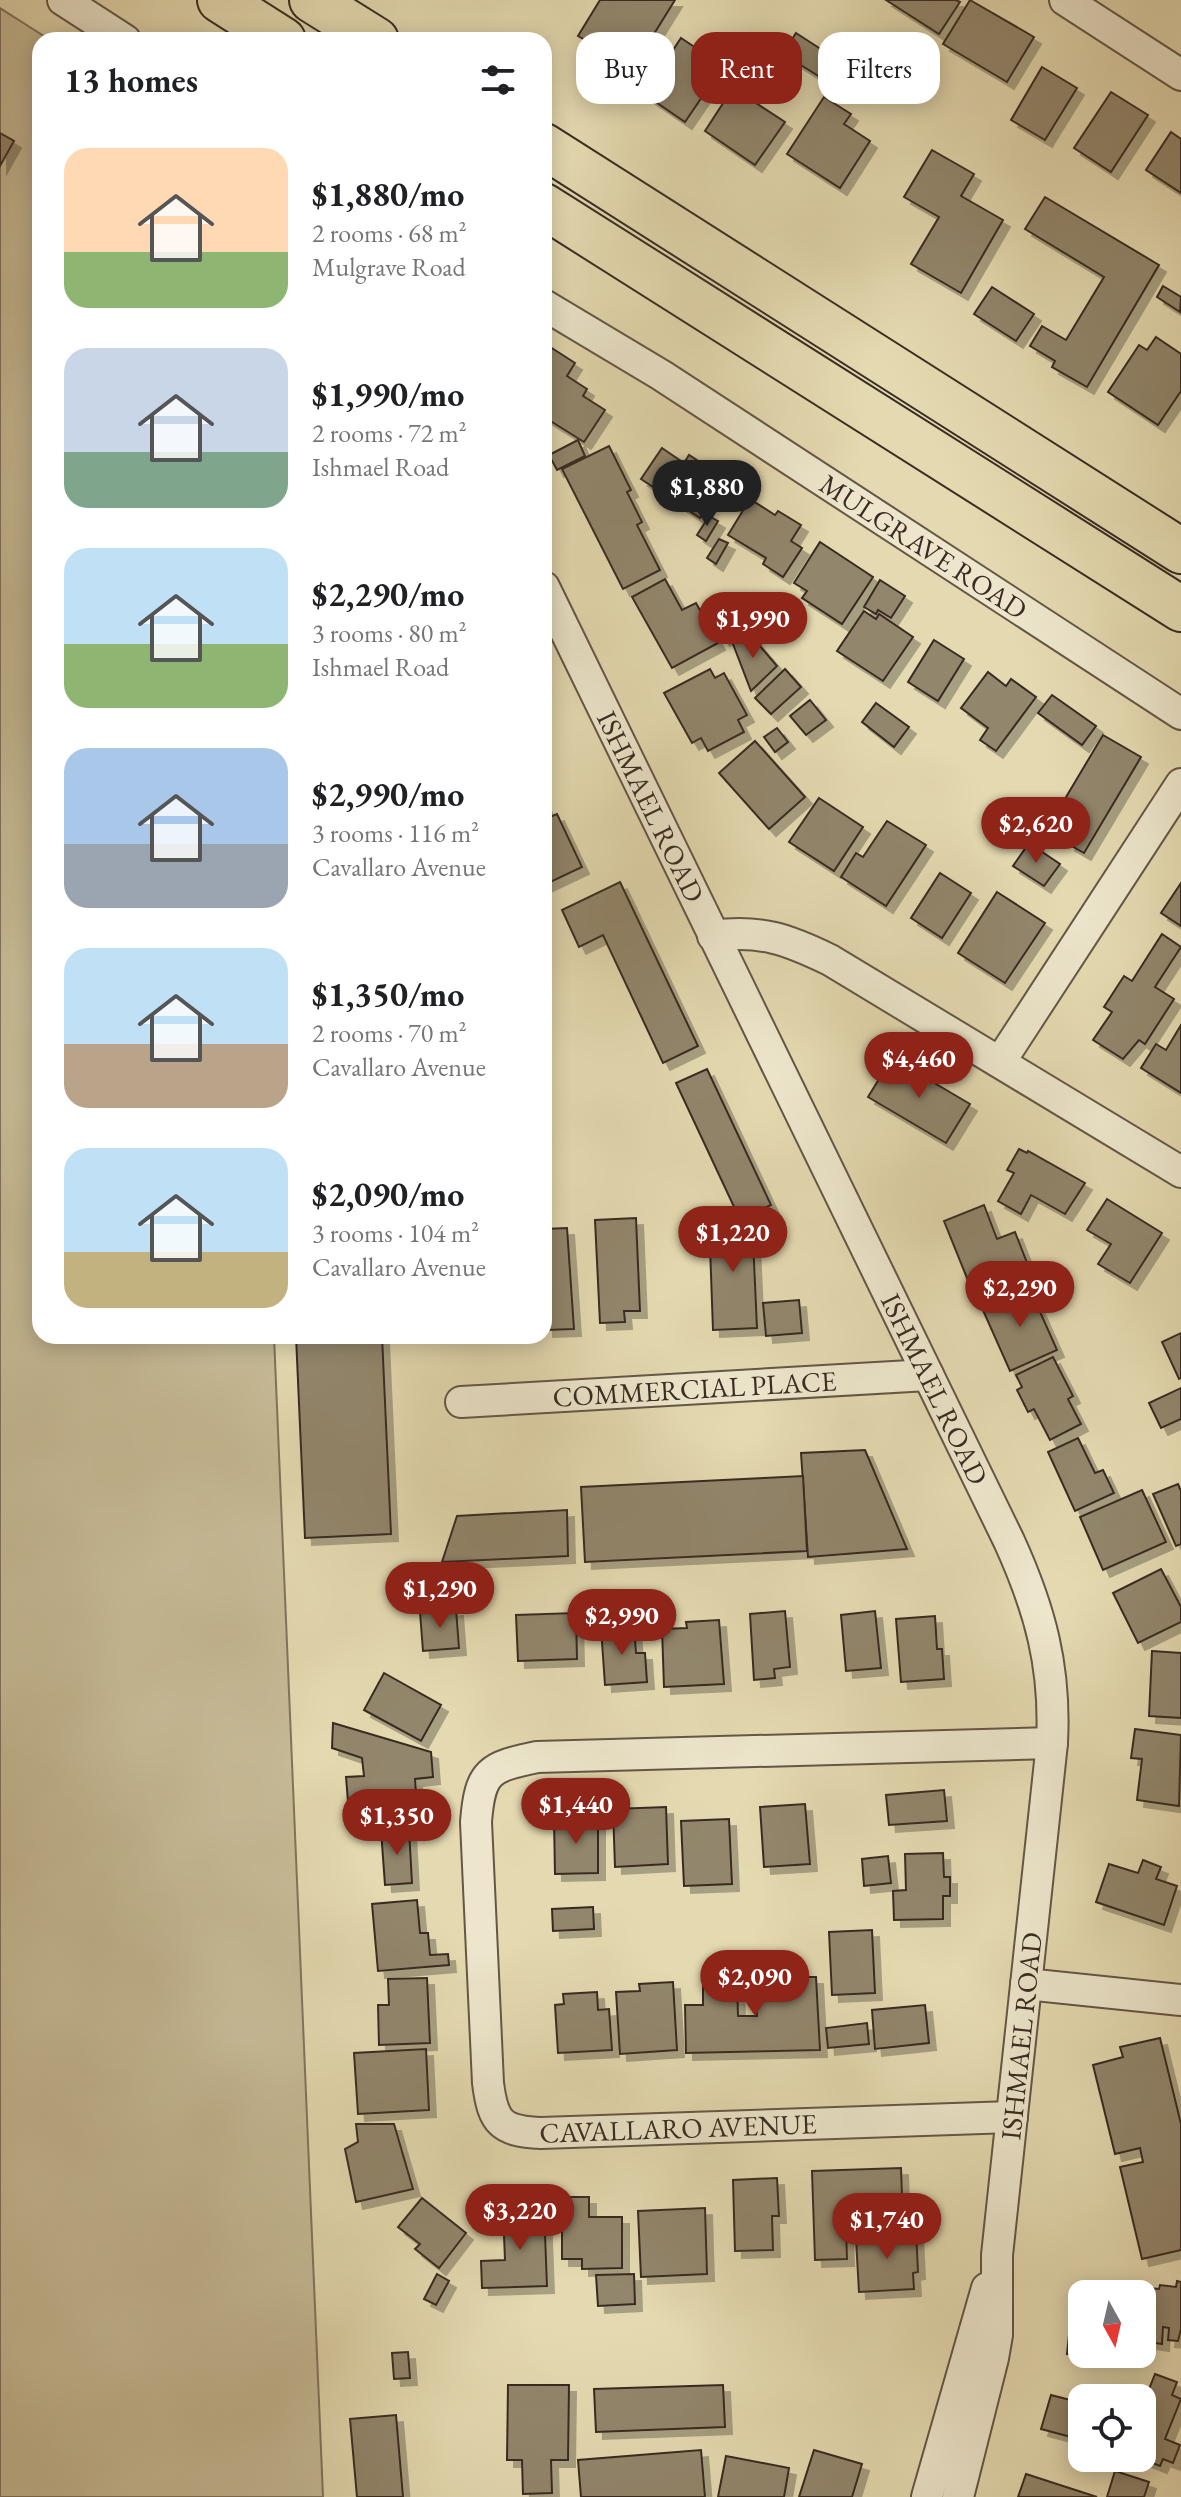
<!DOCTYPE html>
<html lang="en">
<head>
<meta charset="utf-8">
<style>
	body { margin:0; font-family:"EB Garamond",serif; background:#f2f2f2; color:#202124; height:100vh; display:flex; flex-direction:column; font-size:30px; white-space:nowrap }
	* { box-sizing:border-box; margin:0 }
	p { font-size:26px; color:#757577 }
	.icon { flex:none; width:44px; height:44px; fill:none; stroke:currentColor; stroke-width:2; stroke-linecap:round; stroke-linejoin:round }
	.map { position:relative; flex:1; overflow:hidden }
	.side { position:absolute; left:32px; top:32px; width:520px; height:1312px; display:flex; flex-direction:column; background:#fff; border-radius:24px; box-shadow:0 4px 20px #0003 }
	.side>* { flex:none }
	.guide { position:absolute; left:576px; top:32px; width:484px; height:72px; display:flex; gap:16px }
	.needle { width:52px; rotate:172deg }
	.tools { position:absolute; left:1068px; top:2280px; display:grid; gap:16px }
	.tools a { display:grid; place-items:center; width:88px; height:88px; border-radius:16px; background:#fff; box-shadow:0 4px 20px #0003; font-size:40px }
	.price { position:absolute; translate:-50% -68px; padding:0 18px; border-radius:28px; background:#8f2418; color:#fff; font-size:26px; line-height:52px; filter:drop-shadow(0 2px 4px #0008) }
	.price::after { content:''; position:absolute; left:50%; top:48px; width:24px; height:18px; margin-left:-12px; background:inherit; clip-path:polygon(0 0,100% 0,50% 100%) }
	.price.on { background:#222; color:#fff }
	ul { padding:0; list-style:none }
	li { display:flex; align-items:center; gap:24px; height:200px; padding:0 32px }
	li span { display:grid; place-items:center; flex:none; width:224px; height:160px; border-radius:24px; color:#555 }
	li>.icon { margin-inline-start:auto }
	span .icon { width:96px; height:96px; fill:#fffc; stroke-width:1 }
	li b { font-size:34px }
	h2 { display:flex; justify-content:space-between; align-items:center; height:96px; padding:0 32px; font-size:34px }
	.pill { padding:0 28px; border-radius:24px; background:#fff; box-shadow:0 4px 20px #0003; font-size:28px; line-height:72px }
	.pill.on { background:#8f2418; color:#fff }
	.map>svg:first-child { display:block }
</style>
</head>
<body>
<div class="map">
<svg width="1181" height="2497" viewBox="0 0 1181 2497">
	<defs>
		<filter id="shadow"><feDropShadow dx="7" dy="7" stdDeviation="0" flood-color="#0004"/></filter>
	</defs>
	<rect width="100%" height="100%" fill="#e4d9b0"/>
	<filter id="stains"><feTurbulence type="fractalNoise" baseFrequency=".0025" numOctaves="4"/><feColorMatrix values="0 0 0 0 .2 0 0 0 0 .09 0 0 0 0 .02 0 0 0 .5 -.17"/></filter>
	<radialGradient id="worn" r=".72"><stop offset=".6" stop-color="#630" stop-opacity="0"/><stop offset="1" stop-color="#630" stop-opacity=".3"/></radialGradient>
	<path fill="#c7bc98" stroke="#80745d" stroke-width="2" d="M0,8L50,40H40V1336H274L323,2497H0Z"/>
	<g fill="#92866c" stroke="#392c22" stroke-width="2" filter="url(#shadow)">
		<path d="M600,0H675L621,87L596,71L607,53L578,36Z"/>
		<path d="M886,0H956L960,2L939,34Z"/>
		<path d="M970,0L1034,37L1007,82L943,44Z"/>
		<path d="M796,33L833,57L820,77L783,54Z"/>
		<path d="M681,38L723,66L685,122L644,94Z"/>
		<path d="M1042,67L1077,88L1045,140L1011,120Z"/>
		<path d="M733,88L785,122L755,165L705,131Z"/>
		<path d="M1111,92L1148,115L1111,172L1074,148Z"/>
		<path d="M824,97L851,114L844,124L870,141L840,188L787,154Z"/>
		<path d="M1171,132L1181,139V193L1146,170Z"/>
		<path d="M0,133L14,141L0,166Z"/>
		<path d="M932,150L974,174L961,196L1003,220L961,293L911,264L939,217L904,197Z"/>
		<path d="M1045,197L1159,265L1087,387L1052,367L1055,361L1030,346L1042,326L1066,340L1104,277L1025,229Z"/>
		<path d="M1163,286L1181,297L1180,312L1157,297Z"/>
		<path d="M992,287L1034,314L1016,341L974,314Z"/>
		<path d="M1156,337L1181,354V391L1158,425L1108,392L1139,345L1147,350Z"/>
		<path d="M544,343L575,363L567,376L587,389L583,396L605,410L584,442L544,417Z"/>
		<path d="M578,440L585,456L557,470L549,455Z"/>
		<path d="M609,446L631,490L627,492L642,522L637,525L660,570L623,589L562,469Z"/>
		<path d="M662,448L684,463L689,455L712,470L707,477L721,486L700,518L641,479Z"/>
		<path d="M750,499L775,515L778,511L801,525L791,541L802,548L783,577L763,564L766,558L728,535Z"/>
		<path d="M709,516L718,521L706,541L697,535Z"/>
		<path d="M719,539L728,543L716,564L707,558Z"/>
		<path d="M820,542L873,577L842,624L802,598L807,591L794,583Z"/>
		<path d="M665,579L682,610L696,603L718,643L672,668L632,597Z"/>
		<path d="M880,580L905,596L891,618L878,610L876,614L864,607Z"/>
		<path d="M864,611L876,619L879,614L913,637L883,681L837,651Z"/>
		<path d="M734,612L743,629L723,639L714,623Z"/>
		<path d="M748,632L777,666L751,691L733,644Z"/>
		<path d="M934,640L964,659L938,701L908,682Z"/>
		<path d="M710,669L715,678L724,673L747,715L738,720L744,732L708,751L701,738L692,743L664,693Z"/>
		<path d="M785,669L801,687L771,714L755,698Z"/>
		<path d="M988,672L1006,686L1011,679L1036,697L996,751L980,740L988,728L961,708Z"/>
		<path d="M1052,695L1096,726L1082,745L1038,713Z"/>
		<path d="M810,700L826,720L806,735L790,716Z"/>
		<path d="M876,703L909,727L894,747L862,722Z"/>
		<path d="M777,728L788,742L775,752L764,737Z"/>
		<path d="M1103,735L1141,757L1084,853L1068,844L1075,832L1053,819Z"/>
		<path d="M755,741L805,797L769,829L719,773Z"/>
		<path d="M819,798L863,827L834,871L789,842Z"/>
		<path d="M544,804L550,817L557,814L582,867L544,885Z"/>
		<path d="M887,821L926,845L886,906L841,877L856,853L863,857Z"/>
		<path d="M1029,843L1060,864L1044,886L1013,866Z"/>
		<path d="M940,873L971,893L942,938L911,918Z"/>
		<path d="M620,882L698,1046L663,1063L603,935L579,947L562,910Z"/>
		<path d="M1181,883V926L1161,913Z"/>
		<path d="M997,892L1045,923L1005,983L958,953Z"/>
		<path d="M1162,934L1181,947L1155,987L1174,999L1145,1044L1139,1040L1123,1059L1093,1040L1112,1012L1104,1007L1124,976L1132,981Z"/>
		<path d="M1181,1025V1093L1141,1068L1156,1044L1166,1050Z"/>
		<path d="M892,1058L970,1104L946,1143L868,1097Z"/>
		<path d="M707,1069L771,1205L754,1213L736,1211L676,1083Z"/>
		<path d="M1019,1149L1027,1153L1028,1151L1085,1183L1065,1214L1031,1195L1021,1214L998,1201L1014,1173L1007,1170Z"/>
		<path d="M1107,1199L1162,1233L1130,1283L1098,1264L1111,1244L1087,1230Z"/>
		<path d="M984,1205L997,1239L1015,1232L1031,1273L985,1292L982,1284L971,1288L944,1221Z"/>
		<path d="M752,1217L757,1328L713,1330L709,1219Z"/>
		<path d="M636,1218L640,1311H624L625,1322L600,1323L595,1220Z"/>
		<path d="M567,1228L574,1329L546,1330L544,1229Z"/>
		<path d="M1029,1287L1057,1350L1010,1371L982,1308Z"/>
		<path d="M799,1300L802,1333L766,1336L763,1303Z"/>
		<path d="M1181,1333V1378L1179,1379L1162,1342Z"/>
		<path d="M296,1336H382L391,1534L305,1538Z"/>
		<path d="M1053,1357L1073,1396L1068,1399L1081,1424L1050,1440L1034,1409L1028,1412L1017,1390L1022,1387L1016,1375Z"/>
		<path d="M1181,1388V1419L1161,1428L1149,1403Z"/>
		<path d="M1078,1438L1095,1473L1103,1470L1114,1493L1075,1511L1048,1452Z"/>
		<path d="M865,1450L907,1549L808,1557L801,1453Z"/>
		<path d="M803,1476L807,1551L585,1562L581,1487Z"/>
		<path d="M1178,1484L1181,1491V1544L1176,1546L1153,1494Z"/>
		<path d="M1142,1490L1166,1542L1103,1570L1080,1517Z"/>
		<path d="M567,1510L568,1556L442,1562L457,1516Z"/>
		<path d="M1161,1569L1181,1607V1622L1138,1643L1113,1593Z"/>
		<path d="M456,1609L459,1648L423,1651L420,1612Z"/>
		<path d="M785,1611L790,1667L774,1669L775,1678L754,1680L750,1614Z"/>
		<path d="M875,1611L881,1668L846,1671L841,1615Z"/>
		<path d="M576,1613L577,1659L518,1661L516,1615Z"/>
		<path d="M935,1616L937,1649H942L944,1679L901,1682L896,1619Z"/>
		<path d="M719,1620L724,1684L664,1687L662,1629L687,1628L686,1622Z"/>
		<path d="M634,1626L636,1653H645L647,1682L605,1685L601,1628Z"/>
		<path d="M1152,1651L1181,1653V1718L1149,1716Z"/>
		<path d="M384,1673L441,1705L421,1741L364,1710Z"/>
		<path d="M333,1723L431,1752L433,1777L415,1779L417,1809L349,1814L346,1777L364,1776L362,1758L332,1748Z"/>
		<path d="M1135,1729L1181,1735L1179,1806L1137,1800L1142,1759L1131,1758Z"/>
		<path d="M944,1790L947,1821L889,1825L886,1795Z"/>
		<path d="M805,1804L810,1864L764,1867L760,1807Z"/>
		<path d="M666,1807L668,1864L615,1867L613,1809Z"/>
		<path d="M598,1818V1873L555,1874L554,1819Z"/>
		<path d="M729,1819L732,1884L684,1886L681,1821Z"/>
		<path d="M409,1829L412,1883L385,1885L381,1830Z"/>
		<path d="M943,1853L944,1877H950V1896H943V1919L894,1920L893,1891L906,1890L905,1854Z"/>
		<path d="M888,1856L891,1883L864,1886L862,1859Z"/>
		<path d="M1143,1860L1161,1867L1156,1879L1177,1886L1164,1925L1096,1902L1109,1864L1138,1873Z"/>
		<path d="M417,1900L420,1933H428L430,1955L448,1954L449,1965L378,1971L372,1904Z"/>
		<path d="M593,1907L594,1929L553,1931L552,1909Z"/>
		<path d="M872,1930L875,1993L832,1995L829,1932Z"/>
		<path d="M703,1977H737L738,2016H757V1986L775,1985V1977H816L820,2050L686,2053L685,2005H703Z"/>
		<path d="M427,1978L430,2043L379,2045L378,2005H389L388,1979Z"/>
		<path d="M673,1982L677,2050L620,2054L616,1992L640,1991L639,1984Z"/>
		<path d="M597,1992L598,2010L609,2009L612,2050L558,2053L555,2005L564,2004L563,1994Z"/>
		<path d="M925,2005L929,2043L875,2049L872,2010Z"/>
		<path d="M867,2023L869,2044L828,2048L826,2028Z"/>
		<path d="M1160,2038L1181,2124V2250L1142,2259L1120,2167L1143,2162L1140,2148L1115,2154L1093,2065L1123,2057L1120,2047Z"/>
		<path d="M426,2049L429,2110L358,2114L354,2053Z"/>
		<path d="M356,2124H394L413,2189L356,2202L345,2149L358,2142Z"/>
		<path d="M901,2168L903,2223L846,2226L847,2259L815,2260L812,2171Z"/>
		<path d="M777,2178L779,2216H772L773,2250L735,2251L733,2180Z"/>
		<path d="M562,2197H589V2217H622V2268L582,2269V2259H562Z"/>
		<path d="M422,2198L466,2233L439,2268L415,2249L420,2244L398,2227Z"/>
		<path d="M544,2208L547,2286L482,2288L481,2261L505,2260L503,2210Z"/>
		<path d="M705,2208L707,2274L641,2277L638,2211Z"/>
		<path d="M916,2230L918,2272L913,2273L914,2289L859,2292L856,2239H867L866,2233Z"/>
		<path d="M437,2274L449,2281L436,2305L424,2299Z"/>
		<path d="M634,2274L635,2304L598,2306L596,2275Z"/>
		<path d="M1177,2281L1181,2282V2329L1178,2341L1168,2340L1169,2328L1163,2327L1162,2344L1149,2342L1150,2330L1142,2331V2294H1099V2292L1119,2294V2288L1139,2290L1140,2287L1159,2289L1160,2285L1176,2287Z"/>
		<path d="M1073,2296L1082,2297L1081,2355L1067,2354Z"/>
		<path d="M408,2352L410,2378L394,2379L392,2353Z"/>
		<path d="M1155,2374L1177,2382L1172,2395L1181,2399L1165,2439L1180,2445L1173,2463L1163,2459L1160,2466L1139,2458H1142V2407Z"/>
		<path d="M508,2385H569L568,2460H551L552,2493L523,2494L522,2460H507Z"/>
		<path d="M723,2385L725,2427L596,2432L594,2389Z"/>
		<path d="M1051,2395L1082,2403V2440L1041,2429Z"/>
		<path d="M396,2415L403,2497H357L350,2419Z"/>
		<path d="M701,2450L705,2497H581L578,2460Z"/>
		<path d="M814,2450L862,2464L852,2497H799Z"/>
		<path d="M726,2456L789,2468L784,2497H718Z"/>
		<path d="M1115,2471L1149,2482L1144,2497H1107Z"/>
		<path d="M1026,2474L1097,2497H1018Z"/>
	</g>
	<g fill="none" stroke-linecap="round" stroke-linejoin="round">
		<g stroke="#645746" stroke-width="34">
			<g id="minor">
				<path d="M63,0L125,40"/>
				<path d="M1065,0L1181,75"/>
				<path id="s1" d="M544,305L661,375L1181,714"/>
				<path id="s2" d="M544,587L1009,1541C1040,1609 1056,1667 1052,1743L997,2255V2335L993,2358L958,2497"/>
				<path d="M713,936C760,929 789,940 830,960L1181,1172"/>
				<path d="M1000,1062L1181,784"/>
				<path id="s3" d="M461,1402L928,1375"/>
				<path d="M1026,1984L1181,2000"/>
				<path d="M1012,2117L541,2133C501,2131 493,2123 488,2083L476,1822C480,1771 489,1767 537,1757L1052,1743"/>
				<path d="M927,2497L987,2288"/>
			</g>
		</g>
		<g stroke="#392c22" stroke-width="48">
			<g id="primary">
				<path d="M220,0L283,40"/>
				<path d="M312,0L376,40"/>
				<path d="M544,146L1181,551"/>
				<path d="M544,206L1181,609"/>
			</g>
		</g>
		<use href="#minor" stroke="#ede6cc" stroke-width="30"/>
		<use href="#primary" stroke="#e4d9b0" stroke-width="44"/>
	</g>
	<g text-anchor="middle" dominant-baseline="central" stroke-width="6" stroke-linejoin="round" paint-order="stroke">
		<g font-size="28" fill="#392c22" stroke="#ede6cc">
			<text stroke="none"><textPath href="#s1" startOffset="450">MULGRAVE ROAD</textPath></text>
			<text stroke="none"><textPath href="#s2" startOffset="244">ISHMAEL ROAD</textPath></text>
			<text stroke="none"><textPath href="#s3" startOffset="234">COMMERCIAL PLACE</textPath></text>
			<text stroke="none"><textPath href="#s2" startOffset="892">ISHMAEL ROAD</textPath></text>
			<text transform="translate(1021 2036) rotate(-84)">ISHMAEL ROAD</text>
			<text transform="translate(678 2128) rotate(-2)">CAVALLARO AVENUE</text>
		</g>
	</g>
	<rect width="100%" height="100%" filter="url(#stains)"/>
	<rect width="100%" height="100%" fill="url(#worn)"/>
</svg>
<div class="tools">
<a><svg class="needle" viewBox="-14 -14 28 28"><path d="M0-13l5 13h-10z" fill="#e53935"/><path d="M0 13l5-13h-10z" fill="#757577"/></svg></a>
<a><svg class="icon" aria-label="locate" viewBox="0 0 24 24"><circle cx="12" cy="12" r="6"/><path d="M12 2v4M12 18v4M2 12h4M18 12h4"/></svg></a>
</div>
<b class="price on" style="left:707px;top:528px">$1,880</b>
<b class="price" style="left:753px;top:660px">$1,990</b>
<b class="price" style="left:1036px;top:865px">$2,620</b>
<b class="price" style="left:919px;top:1100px">$4,460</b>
<b class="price" style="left:733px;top:1274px">$1,220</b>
<b class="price" style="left:1020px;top:1329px">$2,290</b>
<b class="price" style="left:440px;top:1630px">$1,290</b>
<b class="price" style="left:622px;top:1657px">$2,990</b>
<b class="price" style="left:576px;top:1846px">$1,440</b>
<b class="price" style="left:397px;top:1857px">$1,350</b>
<b class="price" style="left:755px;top:2018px">$2,090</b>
<b class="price" style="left:520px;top:2252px">$3,220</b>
<b class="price" style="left:887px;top:2261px">$1,740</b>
<div class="guide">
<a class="pill">Buy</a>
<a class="pill on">Rent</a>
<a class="pill">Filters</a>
</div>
<section class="side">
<h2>13 homes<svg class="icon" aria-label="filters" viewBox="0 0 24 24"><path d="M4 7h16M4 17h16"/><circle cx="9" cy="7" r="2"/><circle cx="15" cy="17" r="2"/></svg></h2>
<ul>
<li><span style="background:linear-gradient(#ffd9b3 65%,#8fb573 0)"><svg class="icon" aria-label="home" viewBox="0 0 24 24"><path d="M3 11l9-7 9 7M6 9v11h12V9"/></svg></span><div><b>$1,880/mo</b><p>2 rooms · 68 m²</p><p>Mulgrave Road</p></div></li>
<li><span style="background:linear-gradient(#c9d6e8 65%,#7fa58c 0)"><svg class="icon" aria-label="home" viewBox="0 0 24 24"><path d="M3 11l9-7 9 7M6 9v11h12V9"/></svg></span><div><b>$1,990/mo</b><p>2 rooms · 72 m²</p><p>Ishmael Road</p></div></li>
<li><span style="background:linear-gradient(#bfe0f5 60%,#8fb573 0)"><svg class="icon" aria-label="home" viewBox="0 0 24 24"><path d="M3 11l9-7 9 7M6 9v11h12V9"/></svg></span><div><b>$2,290/mo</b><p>3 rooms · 80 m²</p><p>Ishmael Road</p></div></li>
<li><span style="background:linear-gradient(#a9c7e8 60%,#9aa5b1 0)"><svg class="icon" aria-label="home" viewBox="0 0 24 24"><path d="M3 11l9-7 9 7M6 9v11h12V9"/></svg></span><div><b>$2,990/mo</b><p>3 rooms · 116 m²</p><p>Cavallaro Avenue</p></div></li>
<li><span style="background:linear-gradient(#bfe0f5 60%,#b9a48a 0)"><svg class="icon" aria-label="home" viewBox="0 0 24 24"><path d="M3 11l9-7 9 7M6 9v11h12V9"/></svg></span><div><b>$1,350/mo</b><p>2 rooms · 70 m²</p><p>Cavallaro Avenue</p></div></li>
<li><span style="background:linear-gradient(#bfe0f5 65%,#c2b280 0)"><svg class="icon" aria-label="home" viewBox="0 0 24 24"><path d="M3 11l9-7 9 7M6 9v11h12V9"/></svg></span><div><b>$2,090/mo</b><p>3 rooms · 104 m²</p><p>Cavallaro Avenue</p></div></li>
</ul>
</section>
</div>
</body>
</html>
